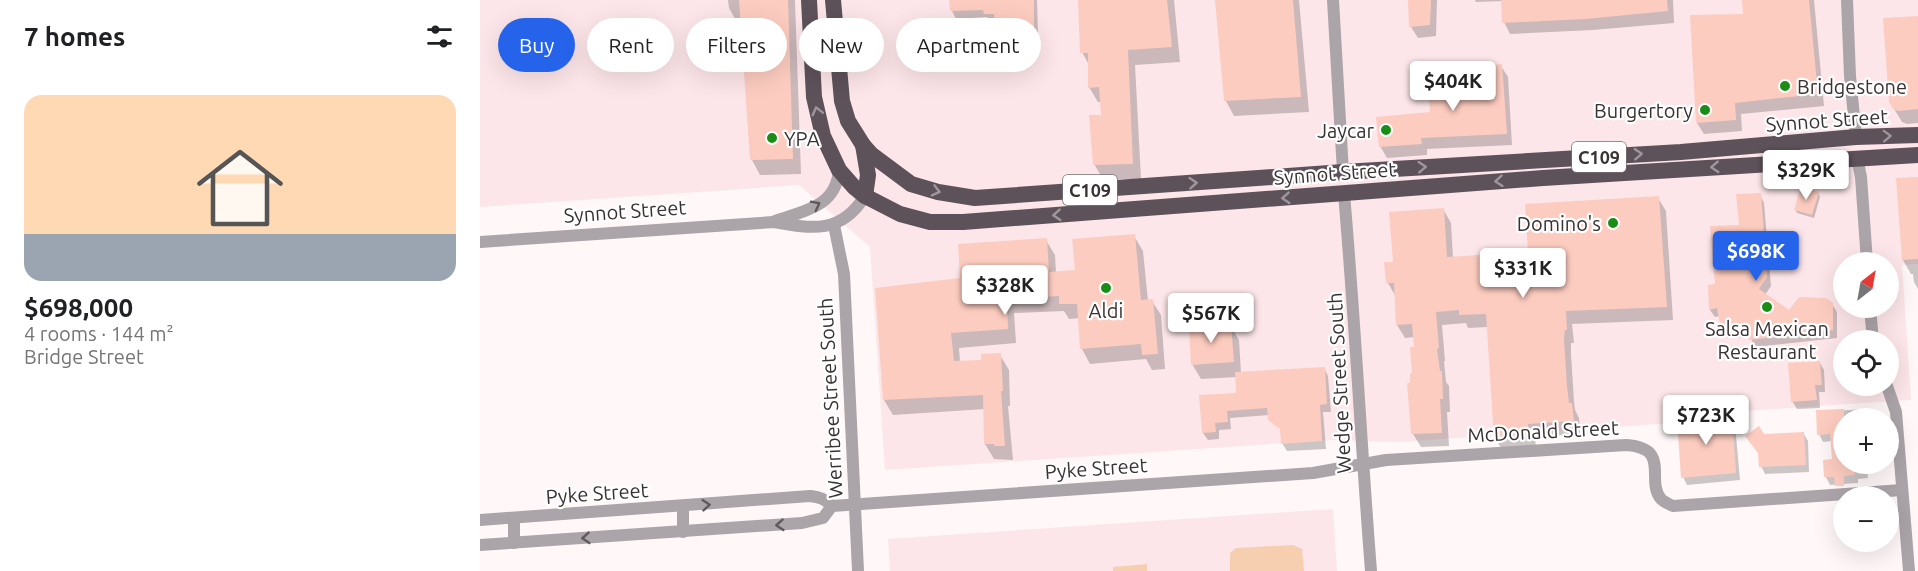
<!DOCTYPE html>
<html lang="en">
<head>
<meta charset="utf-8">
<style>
	body { margin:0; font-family:Ubuntu,sans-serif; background:#f6f6f6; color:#202124; height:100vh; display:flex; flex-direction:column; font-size:22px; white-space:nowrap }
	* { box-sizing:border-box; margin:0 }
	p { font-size:20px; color:#757577 }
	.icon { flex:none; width:33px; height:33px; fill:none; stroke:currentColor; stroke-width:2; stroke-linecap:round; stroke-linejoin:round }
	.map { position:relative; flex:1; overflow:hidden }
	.sheet { display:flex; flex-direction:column; background:#fff; width:480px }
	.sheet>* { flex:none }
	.hud { position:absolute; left:18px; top:18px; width:570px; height:54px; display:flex; gap:12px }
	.needle { width:39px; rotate:31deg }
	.fabs { position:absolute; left:1353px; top:252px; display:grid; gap:12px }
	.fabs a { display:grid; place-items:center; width:66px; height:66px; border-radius:50%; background:#fff; box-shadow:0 6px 24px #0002; font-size:30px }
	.price { position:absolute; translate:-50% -51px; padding:0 14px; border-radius:6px; background:#fff; color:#222; font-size:20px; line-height:39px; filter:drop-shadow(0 2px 3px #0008) }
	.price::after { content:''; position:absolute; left:50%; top:36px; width:18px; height:14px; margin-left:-9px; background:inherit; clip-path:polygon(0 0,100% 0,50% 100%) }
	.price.on { background:#2563eb; color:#fff }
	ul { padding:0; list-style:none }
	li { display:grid; align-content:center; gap:12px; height:318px; padding:0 24px }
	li+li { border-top:2px solid #e0e0e0 }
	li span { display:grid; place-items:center; height:186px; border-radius:18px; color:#555 }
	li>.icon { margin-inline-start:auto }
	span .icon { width:108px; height:108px; fill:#fffc; stroke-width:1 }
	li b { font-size:26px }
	h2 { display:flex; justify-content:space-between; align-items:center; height:72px; padding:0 24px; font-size:26px }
	.tag { padding:0 21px; border-radius:27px; background:#fff; box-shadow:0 6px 24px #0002; font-size:21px; line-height:54px }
	.tag.on { background:#2563eb; color:#fff }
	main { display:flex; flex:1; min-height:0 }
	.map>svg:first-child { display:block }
</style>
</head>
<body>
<main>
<section class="sheet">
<h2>7 homes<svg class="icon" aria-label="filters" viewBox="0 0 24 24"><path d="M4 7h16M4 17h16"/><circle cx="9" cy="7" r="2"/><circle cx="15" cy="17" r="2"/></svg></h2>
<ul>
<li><span style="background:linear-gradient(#ffd9b3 75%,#9aa5b1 0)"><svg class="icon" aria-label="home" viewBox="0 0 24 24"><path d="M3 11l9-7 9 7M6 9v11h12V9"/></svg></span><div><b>$698,000</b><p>4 rooms · 144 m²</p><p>Bridge Street</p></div></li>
</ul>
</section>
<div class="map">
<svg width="1438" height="571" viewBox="0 0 1438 571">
	<rect width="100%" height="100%" fill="#fff7f8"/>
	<g fill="#fde6e9" fill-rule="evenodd">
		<path d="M0,0H1438V264L1422,265L1431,400L1191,416L1192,423L919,442L851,440L405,470L390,247L319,185L0,207ZM1364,262H1408V308H1364ZM1364,340H1408V386H1364Z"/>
		<path d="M853,509L857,571H410L408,539Z"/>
	</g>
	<g fill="#f5cfb0">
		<path d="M813,545L822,549L824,571H750V553L756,548Z"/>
		<path d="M667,564V571H633V567Z"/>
	</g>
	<g fill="#0003">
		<path d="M248,0H315L321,174L280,175L272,160L262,24H258L249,8Z"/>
		<path d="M471,0H557L558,35L520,38L516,31V21H510L507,17L476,19L472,11Z"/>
		<path d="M599,0H694L700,62L655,65L661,179H623L614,164L623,116L622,102H618L609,87V65L602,52Z"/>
		<path d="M737,0H819L829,112L754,116L746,101Z"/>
		<path d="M930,0H957L956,36L938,38L931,27Z"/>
		<path d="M995,0H1193L1194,23L1113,30L1030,34L1024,22L1023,1L996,2Z"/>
		<path d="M1263,0H1334L1344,106L1261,114L1262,131L1224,134L1217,123L1265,15Z"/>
		<path d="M1438,17V123L1427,124L1422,122L1410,102L1405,19Z"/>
		<path d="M1021,66L1028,77L1032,145L947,149V155L907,158L900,146L952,113L984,98Z"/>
		<path d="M1438,178V289L1434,282L1433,274H1431L1423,260L1417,180Z"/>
		<path d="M1338,193L1340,197L1334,218L1317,213L1315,209Z"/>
		<path d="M1280,195L1284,203L1291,286L1285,295L1310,312L1352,304L1357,312V338L1275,347L1270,337L1247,338L1242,330L1240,316L1235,317L1230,310L1229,286L1236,285L1261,226Z"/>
		<path d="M1178,198L1186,211L1193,320L1092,324L1094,343H1091V354L1094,401L1095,410L1099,418L1100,434L1055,437L1056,449L1023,451L1015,438L1008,327L988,328L986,323L962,325L965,361H964L966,382L969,386L970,412H967L969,446L941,447L933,434L935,337L925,338L917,325L916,297L908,283L914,264L963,209L971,223L973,258L1049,254Z"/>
		<path d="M654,236L663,251L668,301H672L681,315L685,369L672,370L666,359L610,364L602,349L600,318L589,319L584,311L534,313L536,343L479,348L480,362L503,361L520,355L529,370L530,406H528L533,460L514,459L505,444V409L413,415L404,400L482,279L566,240L575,255L576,273L597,272Z"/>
		<path d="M750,325L759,340L761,373L844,368L848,376L851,412H843L846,449L807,451L802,443V433L793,426L805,435L789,415L750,418L751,429L739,430V439L728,440L723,433L758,394L757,377L721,379L712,364Z"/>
		<path d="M1340,363L1344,370L1345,392H1339L1340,408L1317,409L1312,401Z"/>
		<path d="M1385,409L1389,418H1364V464H1391H1386L1388,478L1378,479V483L1350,485L1346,477L1344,462L1354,461L1352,441L1343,442L1339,434L1338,412Z"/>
		<path d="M1251,417L1255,424L1260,480L1207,485L1203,477Z"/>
		<path d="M1323,433L1328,441L1329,472L1285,474L1281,466L1280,455L1284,436Z"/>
	</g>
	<g fill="#fdccc0">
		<path d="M259,0H308L313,159L270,160Z"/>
		<path d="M469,0H554V28L515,31L514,14H504L503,10L470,11Z"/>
		<path d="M598,0H687L692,47L648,50L653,164L613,165L609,115H621L619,87L608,88V53H600Z"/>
		<path d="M735,0H813L821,97L744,101Z"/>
		<path d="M928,0H951L950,25L929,27Z"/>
		<path d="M1021,0H1187L1188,11L1106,19L1022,23Z"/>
		<path d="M1262,0H1329L1338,94L1255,103L1256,120L1216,123L1210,15L1263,14Z"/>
		<path d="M1438,16V109L1419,111L1413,109L1409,102L1403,18Z"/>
		<path d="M1022,64L1027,134L941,138L942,144L899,147L896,117L950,112L949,98L983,96L981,67Z"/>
		<path d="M1438,177V259L1422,260L1416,178Z"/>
		<path d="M1321,186L1339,192L1332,215L1314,210Z"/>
		<path d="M1281,193L1287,277L1279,289L1309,310L1319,297L1346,298L1353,303V330L1269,340L1268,330H1241L1237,308L1229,310L1228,285L1235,284L1230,226L1259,225L1256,194Z"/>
		<path d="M1179,196L1187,307L1086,311L1087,330H1085L1084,339L1087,386L1089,403H1092L1094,421L1048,424L1049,436L1014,438L1006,314L979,315V310L956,312L959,348L957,349L960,371H962L963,399H960L962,433L931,434L927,383H930V373H932L930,347H934L932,324L916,325L914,283H906L904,262H913L909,212L964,208L967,257L1048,252L1045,204Z"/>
		<path d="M655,234L661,300L673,299L678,354L662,355L661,344L600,349L597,304H579V296L527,299L528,329L471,333L474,361L501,360V354L521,353L523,391H521L525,446H514V444H504L503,395L403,400L395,288L480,278L478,244L567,238L569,272L595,270L592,239Z"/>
		<path d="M751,324L754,362L711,365L709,326Z"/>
		<path d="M1340,361L1342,385H1335L1337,400L1311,402L1308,363Z"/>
		<path d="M845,367L847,404L840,405L842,441L801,444L800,429L788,420L787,408L747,411L748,422L735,423L736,432L722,433L719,395L756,393L755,372Z"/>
		<path d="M1364,409V464H1374L1375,475L1364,476V486H1355L1354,477H1344L1343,460L1352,459L1350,434L1337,435L1336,410Z"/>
		<path d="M1252,415L1256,473L1201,478L1197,419Z"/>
		<path d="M1279,426L1284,434L1324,432L1326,465L1279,467L1278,453L1265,436Z"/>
	</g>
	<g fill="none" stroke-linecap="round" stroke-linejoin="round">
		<g stroke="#aba4a8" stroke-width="12">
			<path d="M853,0L863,172"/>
			<path d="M1367,0L1370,76L1376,137"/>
			<path d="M1377,158L1381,177L1387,262"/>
			<path d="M864,194C875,319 881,445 891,571"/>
			<path d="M295,221C324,211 356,207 359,170"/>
			<path d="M354,225L364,274L378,571"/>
			<path d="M0,242L294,222C333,229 361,234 385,196"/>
			<path d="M1390,308L1393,340"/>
			<path d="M1407,386L1416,412L1429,571"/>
			<path d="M203,507V532"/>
			<path d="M34,518V543"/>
			<path d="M0,520L330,496C340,497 345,499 352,506L833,473L906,460L1146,445C1192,448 1165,480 1181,499C1184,502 1189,504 1193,506L1422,490"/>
			<path d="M0,545L322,523L343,518L352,506"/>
		</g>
		<g stroke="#5e525a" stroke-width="16">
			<path d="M329,0L334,97L343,136L359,170L374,187L385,196L420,214L450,222H483L1063,178L1438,155"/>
			<path d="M353,0L362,101L368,121L383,145L392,155L431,184L458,192L495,198L863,172L1201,152L1376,137L1438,135"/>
			<path d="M383,145L388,175L385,196"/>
		</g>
	</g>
	<defs><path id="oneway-chevron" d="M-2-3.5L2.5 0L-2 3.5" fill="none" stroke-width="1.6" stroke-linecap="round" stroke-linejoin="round" transform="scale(1.5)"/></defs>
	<g stroke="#9e979c">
		<use href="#oneway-chevron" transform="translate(337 111) rotate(-104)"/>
		<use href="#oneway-chevron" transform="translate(1407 136) rotate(-2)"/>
		<use href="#oneway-chevron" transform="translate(1158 154) rotate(-3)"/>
		<use href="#oneway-chevron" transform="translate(942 167) rotate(-3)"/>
		<use href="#oneway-chevron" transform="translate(1235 167) rotate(177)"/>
		<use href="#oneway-chevron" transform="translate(1019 181) rotate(175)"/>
		<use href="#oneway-chevron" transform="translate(713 183) rotate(-4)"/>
		<use href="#oneway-chevron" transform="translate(456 191) rotate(14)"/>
		<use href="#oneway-chevron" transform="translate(806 198) rotate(176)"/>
		<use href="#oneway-chevron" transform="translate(577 215) rotate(176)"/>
	</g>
	<g stroke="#615a5c">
		<use href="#oneway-chevron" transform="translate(336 205) rotate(-27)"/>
		<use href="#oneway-chevron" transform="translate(226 505) rotate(-5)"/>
		<use href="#oneway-chevron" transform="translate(300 525) rotate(176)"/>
		<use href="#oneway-chevron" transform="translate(106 538) rotate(176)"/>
	</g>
	<g fill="#198d16" stroke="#fff" stroke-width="2">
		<circle cx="1305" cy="86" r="6"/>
		<circle cx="1225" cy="110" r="6"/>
		<circle cx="906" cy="130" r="6"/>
		<circle cx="292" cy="138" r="6"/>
		<circle cx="1133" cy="223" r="6"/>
		<circle cx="626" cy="288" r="6"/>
		<circle cx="1287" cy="307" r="6"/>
	</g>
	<g text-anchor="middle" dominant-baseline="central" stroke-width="4.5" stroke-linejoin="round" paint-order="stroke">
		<g fill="#fff" stroke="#747070" stroke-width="1.5">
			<rect x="1092" y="142" width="54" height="30" rx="4.5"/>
			<rect x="583" y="175" width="54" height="30" rx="4.5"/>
		</g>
		<g font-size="18" font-weight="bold" fill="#393233">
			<text x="1119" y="157">C109</text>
			<text x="610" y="190">C109</text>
		</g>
		<g font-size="20" fill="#393233" stroke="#fff" text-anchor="end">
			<text x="1317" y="86" text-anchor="start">Bridgestone</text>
			<text x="1213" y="110">Burgertory</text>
			<text x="894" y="130">Jaycar</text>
			<text x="304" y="138" text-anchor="start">YPA</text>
			<text x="1121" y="223">Domino's</text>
			<text x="626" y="310" text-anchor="middle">Aldi</text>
			<text x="1287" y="328" text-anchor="middle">Salsa Mexican<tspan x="1287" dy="23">Restaurant</tspan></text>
		</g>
		<g font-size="20" fill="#393233" stroke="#fff">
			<text transform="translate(1347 120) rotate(-4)">Synnot Street</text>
			<text transform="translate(855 173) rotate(-4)">Synnot Street</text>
			<text transform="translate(145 211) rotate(-4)">Synnot Street</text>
			<text transform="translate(859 383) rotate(-93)">Wedge Street South</text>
			<text transform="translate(350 398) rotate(-93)">Werribee Street South</text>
			<text transform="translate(1063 431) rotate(-3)">McDonald Street</text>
			<text transform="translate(616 468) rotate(-4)">Pyke Street</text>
			<text transform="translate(117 493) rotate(-4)">Pyke Street</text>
		</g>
	</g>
</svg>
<div class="fabs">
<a><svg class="needle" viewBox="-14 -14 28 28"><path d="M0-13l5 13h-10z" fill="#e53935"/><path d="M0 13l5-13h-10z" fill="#757577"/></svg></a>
<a><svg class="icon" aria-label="locate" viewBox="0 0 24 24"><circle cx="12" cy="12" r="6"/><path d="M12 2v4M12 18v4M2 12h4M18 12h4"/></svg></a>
<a>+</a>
<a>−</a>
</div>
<b class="price" style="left:973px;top:112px">$404K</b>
<b class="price" style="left:1326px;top:201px">$329K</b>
<b class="price on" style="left:1276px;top:282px">$698K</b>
<b class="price" style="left:1043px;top:299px">$331K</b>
<b class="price" style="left:525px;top:316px">$328K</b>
<b class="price" style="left:731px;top:344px">$567K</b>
<b class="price" style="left:1226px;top:446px">$723K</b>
<div class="hud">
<a class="tag on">Buy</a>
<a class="tag">Rent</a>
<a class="tag">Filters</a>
<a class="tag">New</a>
<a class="tag">Apartment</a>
</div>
</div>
</main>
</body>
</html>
